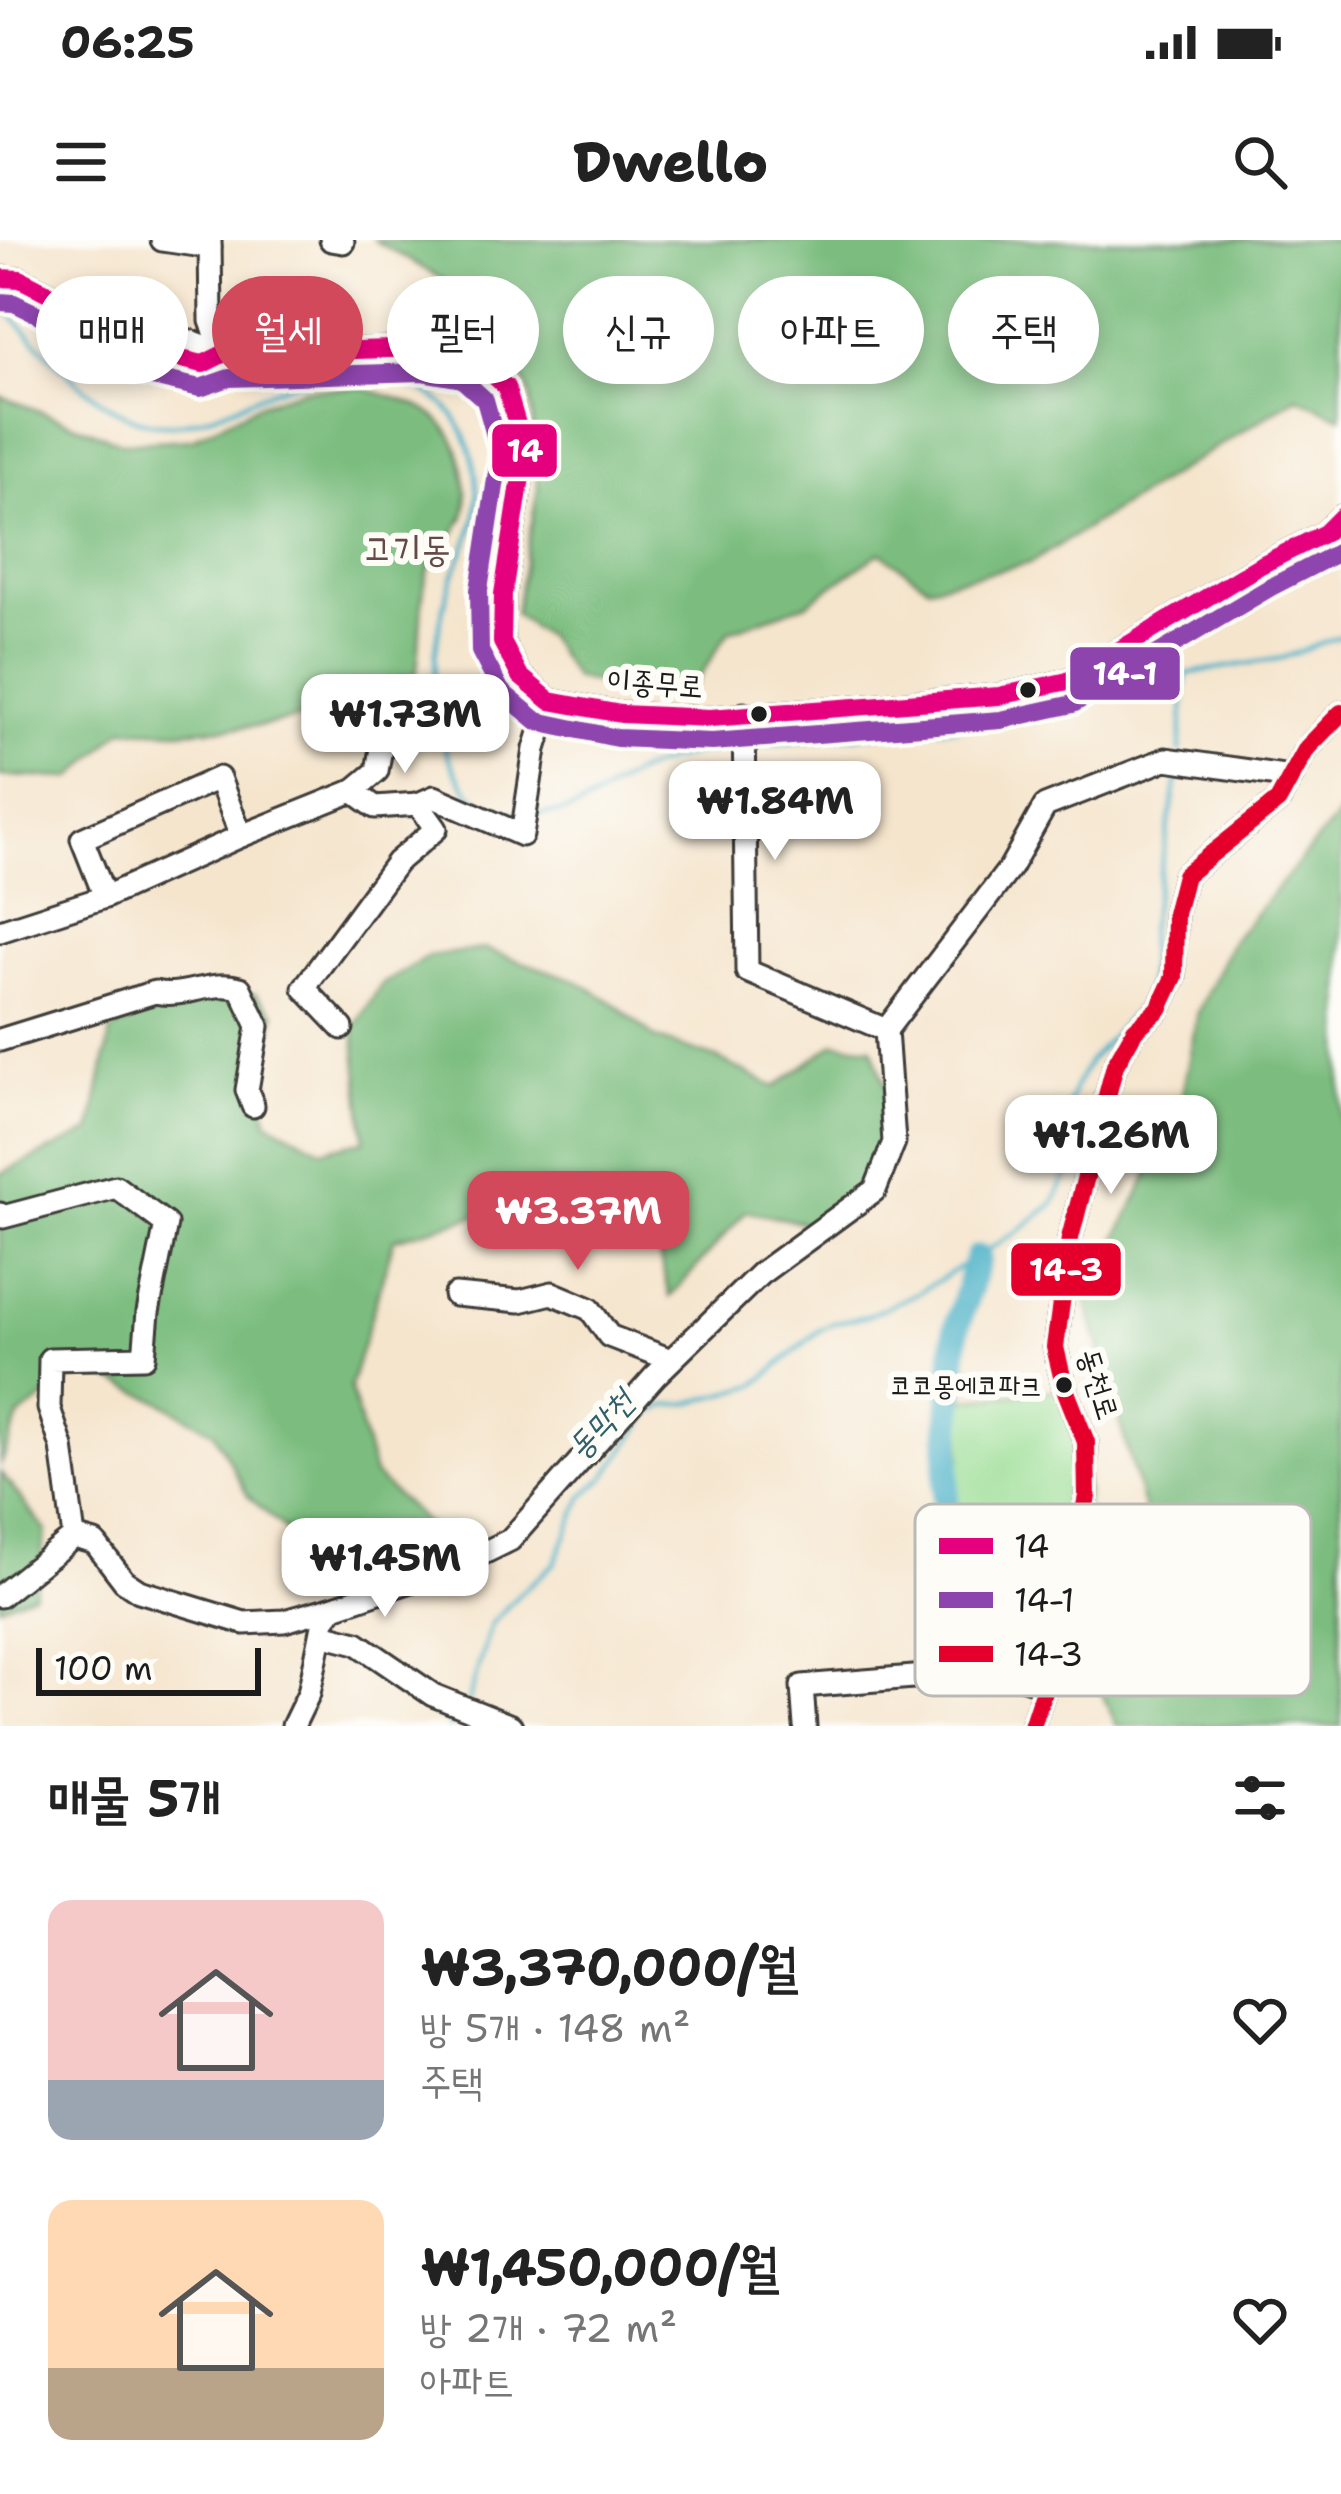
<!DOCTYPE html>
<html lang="ko">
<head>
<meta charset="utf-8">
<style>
	body { margin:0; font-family:"Shantell Sans","Poor Story",sans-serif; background:#f2f2f2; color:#222; height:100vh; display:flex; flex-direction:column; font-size:45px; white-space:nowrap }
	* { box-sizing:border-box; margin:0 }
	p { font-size:39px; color:#767676 }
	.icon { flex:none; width:66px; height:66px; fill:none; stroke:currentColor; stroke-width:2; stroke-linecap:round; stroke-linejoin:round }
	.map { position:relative; height:1486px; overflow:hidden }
	.drawer { display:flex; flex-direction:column; background:#fff; flex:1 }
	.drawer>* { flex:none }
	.banner { position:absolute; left:36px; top:36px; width:1269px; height:108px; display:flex; gap:24px }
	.scale { position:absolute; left:36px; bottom:30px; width:225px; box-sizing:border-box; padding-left:12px; border:6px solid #1c1c1c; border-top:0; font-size:33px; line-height:42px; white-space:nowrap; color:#1c1c1c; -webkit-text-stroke:9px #fdfcf7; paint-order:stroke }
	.price { position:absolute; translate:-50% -102px; padding:0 27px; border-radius:24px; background:#fff; color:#222; font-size:39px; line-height:78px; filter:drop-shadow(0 3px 6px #0008) }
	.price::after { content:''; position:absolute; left:50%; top:72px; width:36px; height:27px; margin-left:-18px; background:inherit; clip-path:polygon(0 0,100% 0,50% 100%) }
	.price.current { background:#d1495b; color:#fff }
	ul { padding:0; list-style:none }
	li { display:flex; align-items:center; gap:36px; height:300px; padding:0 48px }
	li span { display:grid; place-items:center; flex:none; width:336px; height:240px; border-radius:24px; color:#555 }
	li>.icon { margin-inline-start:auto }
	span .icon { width:144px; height:144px; fill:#fffc; stroke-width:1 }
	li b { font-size:51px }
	h2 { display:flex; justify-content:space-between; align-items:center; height:144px; padding:0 48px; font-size:51px }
	.pill { padding:0 42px; border-radius:54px; background:#fff; box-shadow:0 6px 18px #0003; font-size:42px; line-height:108px }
	.pill.current { background:#d1495b; color:#fff }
	.status { display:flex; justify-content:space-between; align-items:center; height:84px; padding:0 60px; background:#fff; direction:ltr }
	.status svg { height:33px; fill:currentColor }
	header { display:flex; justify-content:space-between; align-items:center; height:156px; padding:0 48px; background:#fff; font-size:54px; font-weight:800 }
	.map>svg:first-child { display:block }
</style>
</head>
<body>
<div class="status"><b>06:25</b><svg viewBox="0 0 49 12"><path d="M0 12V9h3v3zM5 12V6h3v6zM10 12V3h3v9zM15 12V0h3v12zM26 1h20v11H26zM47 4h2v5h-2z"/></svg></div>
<header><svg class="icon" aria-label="menu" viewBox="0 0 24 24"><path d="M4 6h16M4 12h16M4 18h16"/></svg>Dwello<svg class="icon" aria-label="search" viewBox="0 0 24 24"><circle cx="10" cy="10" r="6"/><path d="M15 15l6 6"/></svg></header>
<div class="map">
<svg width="1341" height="1486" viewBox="0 0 1341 1486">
	<rect width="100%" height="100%" fill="#fdfcf7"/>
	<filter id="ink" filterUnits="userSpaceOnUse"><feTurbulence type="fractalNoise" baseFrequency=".00833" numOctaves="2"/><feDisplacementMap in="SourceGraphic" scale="24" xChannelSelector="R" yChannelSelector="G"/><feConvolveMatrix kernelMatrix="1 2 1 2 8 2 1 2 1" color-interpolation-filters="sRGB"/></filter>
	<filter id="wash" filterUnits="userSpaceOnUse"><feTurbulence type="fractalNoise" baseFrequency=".004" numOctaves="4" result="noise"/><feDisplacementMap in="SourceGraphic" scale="48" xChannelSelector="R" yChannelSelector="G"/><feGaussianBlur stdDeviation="2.7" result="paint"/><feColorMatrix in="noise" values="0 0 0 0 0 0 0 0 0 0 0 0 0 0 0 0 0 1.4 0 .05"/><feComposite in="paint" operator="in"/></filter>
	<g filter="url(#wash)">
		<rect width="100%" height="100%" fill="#f5e5cd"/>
		<path fill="#9bde96" stroke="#5c7d59" stroke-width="3" d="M1065,1149L1087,1256L1056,1413L1035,1394L956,1290L952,1246L961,1218V1160Z"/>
		<g fill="#7cbd7f" stroke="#4c6c4e" stroke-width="3">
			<path d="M374,0H1341V177L1297,157L1030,323L928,346L880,312L806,364L729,391L684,461L574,438L548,398L515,374L538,248L530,155L492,68Z"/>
			<path d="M361,148C414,162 456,171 464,235C466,248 469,268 462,280C450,304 431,311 425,343C419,372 421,405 416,435L334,456L306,477L258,486L178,491L123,489L72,538L0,536V156L123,203L192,199L260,164L303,149Z"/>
			<path d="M1341,572V1486H1117L1089,1425L1154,1306L1086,1059L1178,876L1198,772L1232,701Z"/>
			<path d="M484,709L576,740L615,764L655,798L716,818L775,847L835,803L872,807L886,847L878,928L829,988L746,971L670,1057L646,964H517L394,999L350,1147L374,1235L450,1305L354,1368L332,1332L248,1256L214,1192L161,1162L84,1128L19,1177L0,1226V934L91,891L111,791L188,755L255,754L275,774L262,845L267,881L323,910L365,900L354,788L381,745L429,716Z"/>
			<path d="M0,1232L46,1291L34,1353L0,1366Z"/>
		</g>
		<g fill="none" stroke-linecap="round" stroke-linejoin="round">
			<g stroke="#49b1c8" stroke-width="4.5">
				<path d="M0,64C38,101 92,170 146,182C198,195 253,151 303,141C317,138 333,139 348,140C391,140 435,142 459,184C474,210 480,242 476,272C472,299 457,322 449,348C431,405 427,471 452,525C466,555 486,573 521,574"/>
				<path d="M751,505L1003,483L1092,460L1117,445L1283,418L1341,396"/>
				<path d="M1180,511L1186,434"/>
				<path d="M532,574C588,576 593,554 637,533C669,518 705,512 740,506"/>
				<path d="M468,1463L491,1384L520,1353L555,1323L583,1256L605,1237L651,1172L668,1165L690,1163L756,1145L818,1091L836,1082L867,1076L919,1052L1017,992L1053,964L1068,933L1063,905L1065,873L1075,847L1089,821L1147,758L1149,691L1179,529"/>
				<path d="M449,1486L461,1472"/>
			</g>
			<path stroke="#49b1c8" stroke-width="27" d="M945,1259L956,1089L978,1018"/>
		</g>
	</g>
	<g filter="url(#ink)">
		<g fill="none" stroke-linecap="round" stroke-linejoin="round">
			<g stroke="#3d3a37" stroke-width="27">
				<g id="minor">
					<path d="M162,0L210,7"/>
					<path d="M210,0L211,81L223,114"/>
					<path d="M331,0L343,2"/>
					<path d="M0,38L20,39L54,56L112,103L203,124L223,114L423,108L473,116L506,147L525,211L503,354L502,402L520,436L550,461L621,474L710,478L999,456L1068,441L1259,326L1325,293L1341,277"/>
					<path d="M94,85C140,88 181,94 223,114"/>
					<path d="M744,474L747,731L886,790"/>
					<path d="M353,551L377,531L386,480"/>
					<path d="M418,564L434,557L522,595L535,509L550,461"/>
					<path d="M105,657L82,599L219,538L241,596"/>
					<path d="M0,691L105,657L241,596L353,551L375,567L418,564L436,589L397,622L304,748L342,788"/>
					<path d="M0,800L155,752C184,759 212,739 240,748L258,786L247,850L253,866"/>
					<path d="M0,974L3,977L116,947L166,984L148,1072L144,1117L50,1119L49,1168L62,1207L74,1297"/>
					<path d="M455,1055L520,1061L552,1053L590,1069L609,1096L671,1120"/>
					<path d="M0,1356L74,1297L95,1303L124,1341L139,1351L244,1383L284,1381L334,1367"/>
					<path d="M322,1394L357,1403L433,1455L511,1486"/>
					<path d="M293,1486L309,1453L324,1380L334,1367L459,1325L510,1300L655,1136L760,1034L875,950L894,902L886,790L1010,628L1045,566L1166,519L1291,537"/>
					<path d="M805,1486L802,1446L926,1436L973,1421L1045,1445"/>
					<path d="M1032,1486L1056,1413L1087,1256L1086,1202L1065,1149L1055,1107L1070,998L1115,825L1135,790L1159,769L1174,737L1175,674L1185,635L1278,561L1307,508L1341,473"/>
				</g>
			</g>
			<use href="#minor" stroke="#fff" stroke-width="21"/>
			<g stroke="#fdfcf7" stroke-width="27">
				<path id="bus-1" d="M0,38L20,39L54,56L112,103L203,124L223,114L423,108L473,116L506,147L525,211L503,354L502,402L520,436L550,461L621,474L710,478L999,456L1068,441L1259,326L1325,293L1341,277"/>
			</g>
			<g stroke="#fdfcf7" stroke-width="27">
				<path id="bus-2" d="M0,62L14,63L41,76L105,126L200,148L229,138L421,132L462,139L485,160L500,213L479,350L480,411L501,451L537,481L617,498L712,502L1001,480L1073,464L1271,347L1341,311"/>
			</g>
			<g stroke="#fdfcf7" stroke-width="27">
				<path id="bus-3" d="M1032,1486L1056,1413L1087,1256L1086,1202L1065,1149L1055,1107L1070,998L1115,825L1135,790L1159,769L1174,737L1175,674L1185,635L1278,561L1307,508L1341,473"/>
			</g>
			<use href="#bus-1" stroke="#e5007d" stroke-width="18"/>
			<use href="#bus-2" stroke="#8e44ad" stroke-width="18"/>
			<use href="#bus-3" stroke="#e4002b" stroke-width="18"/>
		</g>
	</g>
	<g fill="#1c1c1c" stroke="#fdfcf7" stroke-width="4.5">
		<circle cx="1028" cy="450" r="10"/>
		<circle cx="759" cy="474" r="10"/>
		<circle cx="1064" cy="1145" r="10"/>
	</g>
	<g text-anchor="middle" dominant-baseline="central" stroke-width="12" stroke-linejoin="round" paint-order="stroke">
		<g font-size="27" fill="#1c1c1c" stroke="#fdfcf7" text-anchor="end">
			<text x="1042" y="1145">코코몽에코파크</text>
		</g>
		<g font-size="30" fill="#1c1c1c" stroke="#fdfcf7">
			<text transform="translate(655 443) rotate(4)">이종무로</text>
			<text transform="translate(1099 1144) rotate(73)">동천로</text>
		</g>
		<g font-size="33" font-style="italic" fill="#305f69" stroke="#fdfcf7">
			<text transform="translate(600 1184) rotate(-47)">동막천</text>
		</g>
		<g font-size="36" fill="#634947" stroke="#fdfcf7">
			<text x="407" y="308">고기동</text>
		</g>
	</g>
	<rect x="915" y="1264" width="396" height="192" rx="18" fill="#fdfcf7" stroke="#bab9b5" stroke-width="3"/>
	<rect x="939" y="1298" width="54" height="16" fill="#e5007d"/>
	<rect x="939" y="1352" width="54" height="16" fill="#8e44ad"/>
	<rect x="939" y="1406" width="54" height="16" fill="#e4002b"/>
	<g font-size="33" fill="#1c1c1c">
		<text x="1014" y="1318">14</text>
		<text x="1014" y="1372">14-1</text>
		<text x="1014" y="1426">14-3</text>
	</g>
	<g stroke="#fdfcf7" stroke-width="4.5">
		<rect x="490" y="182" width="69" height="57" rx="12" fill="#e5007d"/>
		<rect x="1068" y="405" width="114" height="57" rx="12" fill="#8e44ad"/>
		<rect x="1009" y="1001" width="114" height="57" rx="12" fill="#e4002b"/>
	</g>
	<g font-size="33" text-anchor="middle" font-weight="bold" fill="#fff">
		<text x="525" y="222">14</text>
		<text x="1125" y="445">14-1</text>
		<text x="1066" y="1041">14-3</text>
	</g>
</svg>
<div class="scale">100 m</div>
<b class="price" style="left:405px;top:536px">₩1.73M</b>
<b class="price" style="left:775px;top:623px">₩1.84M</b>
<b class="price" style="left:1111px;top:957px">₩1.26M</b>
<b class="price current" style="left:578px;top:1033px">₩3.37M</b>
<b class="price" style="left:385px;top:1380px">₩1.45M</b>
<div class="banner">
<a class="pill">매매</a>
<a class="pill current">월세</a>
<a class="pill">필터</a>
<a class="pill">신규</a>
<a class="pill">아파트</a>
<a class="pill">주택</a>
</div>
</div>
<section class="drawer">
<h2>매물 5개<svg class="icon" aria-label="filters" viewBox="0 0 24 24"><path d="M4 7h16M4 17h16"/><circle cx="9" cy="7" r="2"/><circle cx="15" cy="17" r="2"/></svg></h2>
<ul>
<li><span style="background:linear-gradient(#f6c9c9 75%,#9aa5b1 0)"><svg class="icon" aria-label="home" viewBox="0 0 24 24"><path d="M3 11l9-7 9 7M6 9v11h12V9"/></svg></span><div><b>₩3,370,000/월</b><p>방 5개 · 148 m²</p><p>주택</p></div><svg class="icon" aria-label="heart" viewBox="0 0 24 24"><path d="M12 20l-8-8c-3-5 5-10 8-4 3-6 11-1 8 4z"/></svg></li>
<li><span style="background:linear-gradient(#ffd9b3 70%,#b9a48a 0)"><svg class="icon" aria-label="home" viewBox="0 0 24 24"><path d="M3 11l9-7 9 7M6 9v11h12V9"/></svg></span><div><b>₩1,450,000/월</b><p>방 2개 · 72 m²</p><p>아파트</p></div><svg class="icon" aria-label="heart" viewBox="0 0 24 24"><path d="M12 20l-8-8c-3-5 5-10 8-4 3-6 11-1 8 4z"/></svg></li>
</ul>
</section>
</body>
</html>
